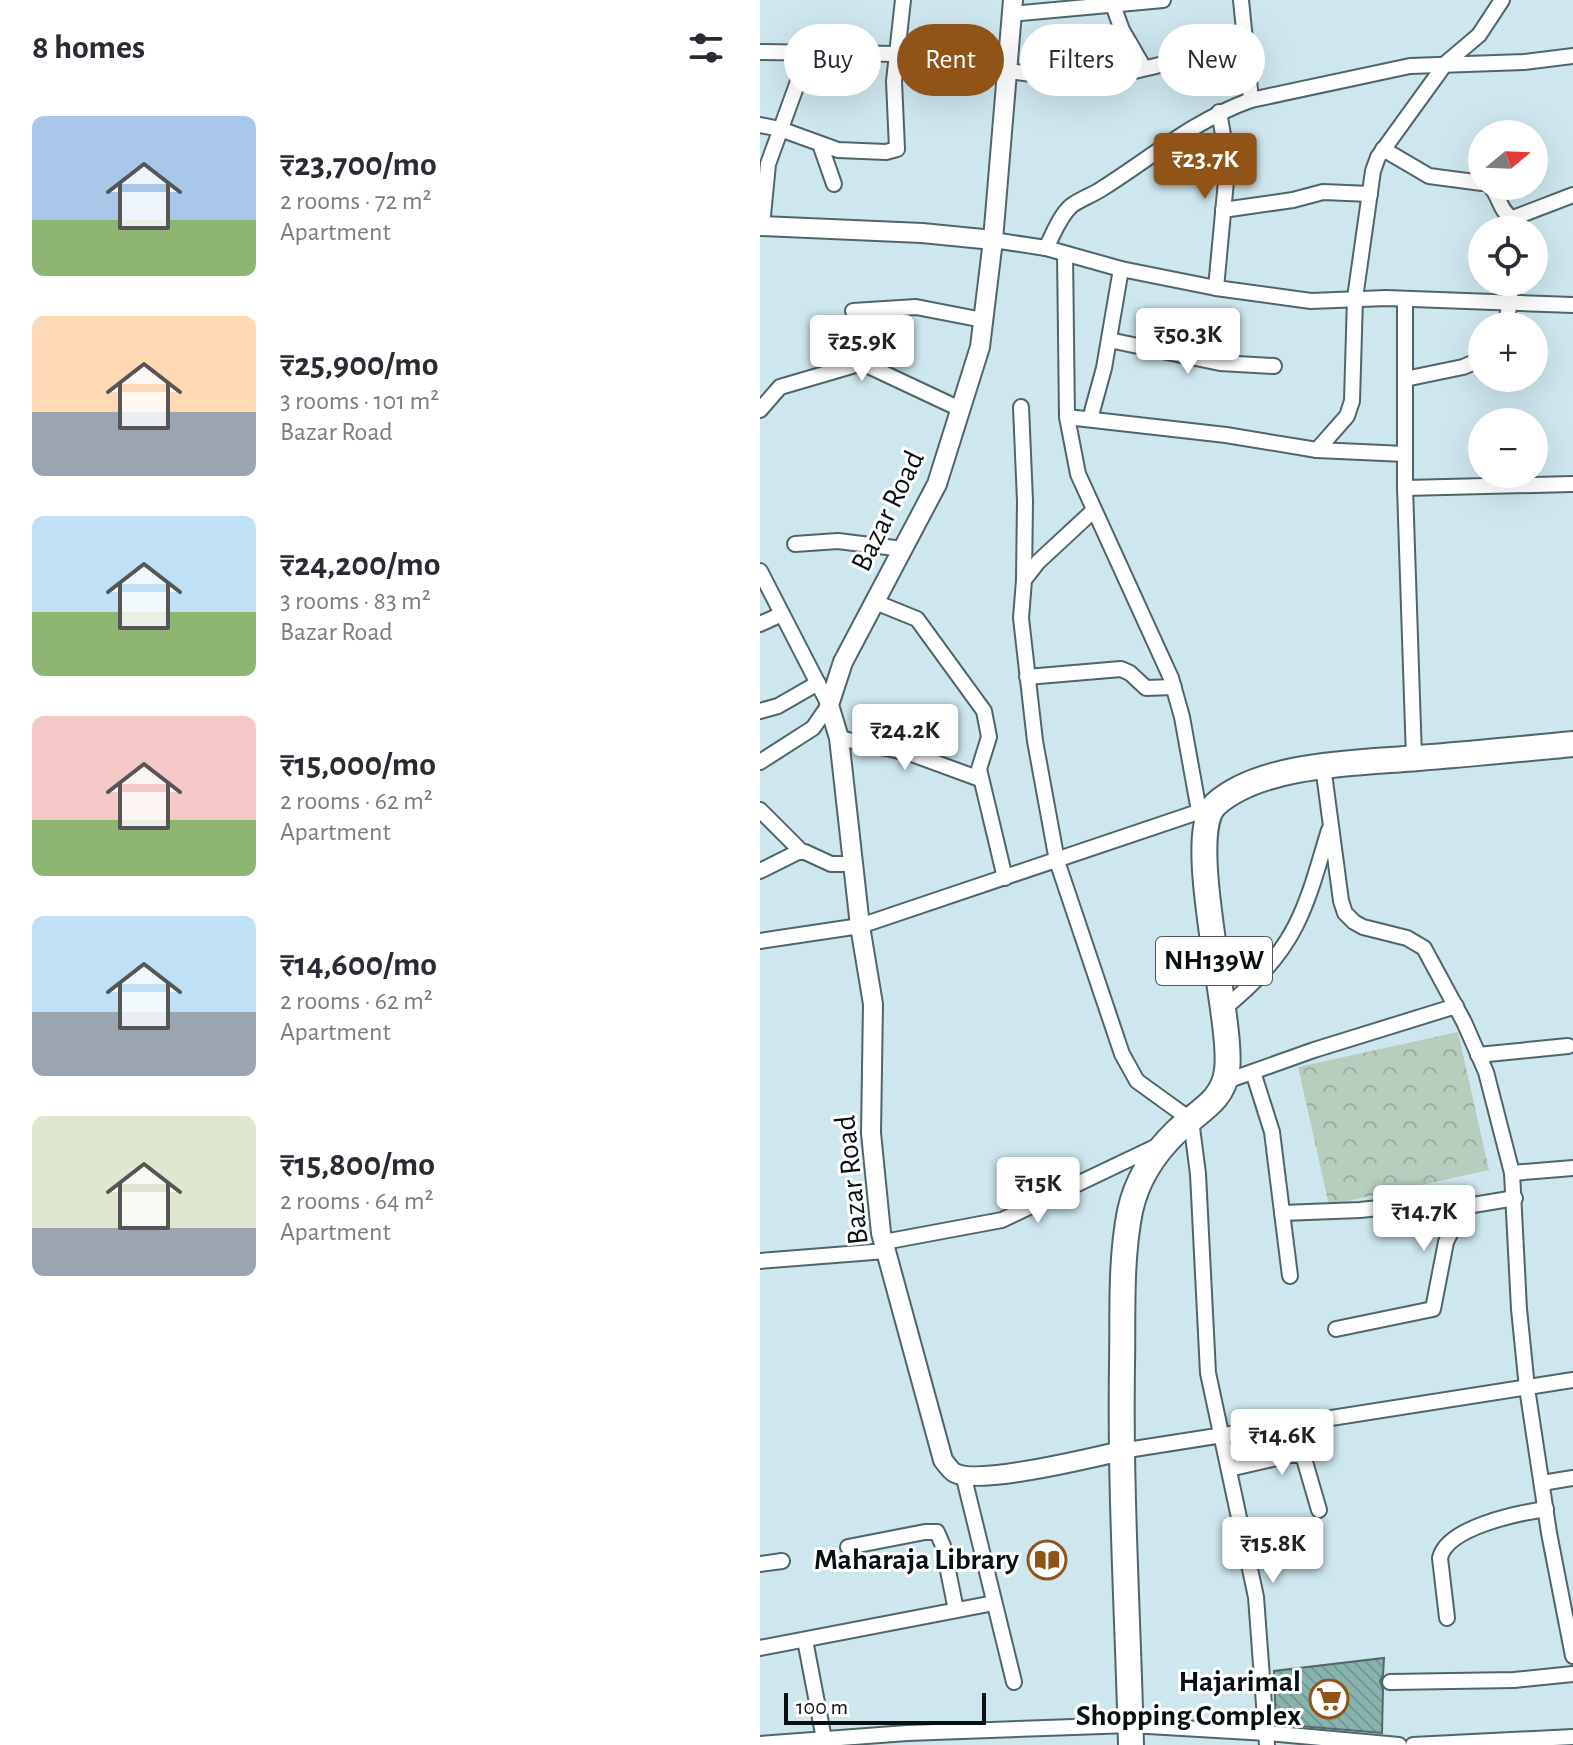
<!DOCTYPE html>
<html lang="en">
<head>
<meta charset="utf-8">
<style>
	body { margin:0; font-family:"Alegreya Sans",sans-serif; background:#f2f2f3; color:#2b2b33; height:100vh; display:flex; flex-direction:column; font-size:30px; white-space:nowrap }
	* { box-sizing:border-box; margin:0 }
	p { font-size:26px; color:#7c7c81 }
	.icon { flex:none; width:44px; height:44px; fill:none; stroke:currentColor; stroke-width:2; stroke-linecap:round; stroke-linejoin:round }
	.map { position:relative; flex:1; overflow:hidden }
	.panel { display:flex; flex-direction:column; background:#fff; width:760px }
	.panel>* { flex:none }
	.banner { position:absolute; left:24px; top:24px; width:668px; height:72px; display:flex; gap:16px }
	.needle { width:52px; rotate:71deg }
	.controls { position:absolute; left:708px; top:120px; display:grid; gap:16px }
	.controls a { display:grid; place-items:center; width:80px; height:80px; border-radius:50%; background:#fff; box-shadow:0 8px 32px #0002; font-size:40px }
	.scale { position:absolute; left:24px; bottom:20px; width:202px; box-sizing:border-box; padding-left:8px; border:4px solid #081012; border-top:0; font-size:22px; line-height:28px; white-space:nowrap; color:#081012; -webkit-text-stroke:6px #fff; paint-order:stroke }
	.price { position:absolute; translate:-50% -68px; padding:0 18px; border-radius:8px; background:#fff; color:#222; font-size:26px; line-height:52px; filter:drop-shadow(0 2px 4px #0008) }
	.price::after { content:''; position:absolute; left:50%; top:48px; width:24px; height:18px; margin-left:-12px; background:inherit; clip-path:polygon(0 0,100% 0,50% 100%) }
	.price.current { background:#915418; color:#fff }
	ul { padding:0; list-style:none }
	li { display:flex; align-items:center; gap:24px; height:200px; padding:0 32px }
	li span { display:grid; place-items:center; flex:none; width:224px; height:160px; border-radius:12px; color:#555 }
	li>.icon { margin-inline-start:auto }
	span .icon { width:96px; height:96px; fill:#fffc; stroke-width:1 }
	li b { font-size:34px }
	h2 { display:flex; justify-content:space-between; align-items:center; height:96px; padding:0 32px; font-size:34px }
	.tag { padding:0 28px; border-radius:36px; background:#fff; box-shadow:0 8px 32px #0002; font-size:28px; line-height:72px }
	.tag.current { background:#915418; color:#fff }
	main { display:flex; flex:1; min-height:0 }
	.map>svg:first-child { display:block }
</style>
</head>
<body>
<main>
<section class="panel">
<h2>8 homes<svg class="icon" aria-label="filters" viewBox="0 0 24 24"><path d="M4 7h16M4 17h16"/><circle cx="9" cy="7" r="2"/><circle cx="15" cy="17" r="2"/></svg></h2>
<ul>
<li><span style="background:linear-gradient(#a9c7e8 65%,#8fb573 0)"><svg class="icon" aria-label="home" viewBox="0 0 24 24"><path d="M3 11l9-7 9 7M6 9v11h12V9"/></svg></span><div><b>₹23,700/mo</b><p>2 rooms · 72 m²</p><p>Apartment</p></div></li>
<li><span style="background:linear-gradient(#ffd9b3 60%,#9aa5b1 0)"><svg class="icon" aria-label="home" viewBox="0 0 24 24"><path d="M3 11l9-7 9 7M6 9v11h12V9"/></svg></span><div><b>₹25,900/mo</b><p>3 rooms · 101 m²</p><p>Bazar Road</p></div></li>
<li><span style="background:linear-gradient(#bfe0f5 60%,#8fb573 0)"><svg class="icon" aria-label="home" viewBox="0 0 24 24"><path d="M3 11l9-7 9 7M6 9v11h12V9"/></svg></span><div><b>₹24,200/mo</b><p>3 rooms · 83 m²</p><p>Bazar Road</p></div></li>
<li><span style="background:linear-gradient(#f6c9c9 65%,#8fb573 0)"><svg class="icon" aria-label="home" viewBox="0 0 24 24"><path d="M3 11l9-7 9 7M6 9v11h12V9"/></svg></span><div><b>₹15,000/mo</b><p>2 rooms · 62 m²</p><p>Apartment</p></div></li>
<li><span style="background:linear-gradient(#bfe0f5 60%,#9aa5b1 0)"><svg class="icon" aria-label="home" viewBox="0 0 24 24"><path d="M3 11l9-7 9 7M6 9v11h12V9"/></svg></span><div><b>₹14,600/mo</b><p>2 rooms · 62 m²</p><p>Apartment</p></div></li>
<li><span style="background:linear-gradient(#dfe7d0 70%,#9aa5b1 0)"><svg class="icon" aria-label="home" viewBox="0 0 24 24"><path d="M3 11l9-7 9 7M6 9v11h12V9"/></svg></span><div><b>₹15,800/mo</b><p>2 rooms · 64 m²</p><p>Apartment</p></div></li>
</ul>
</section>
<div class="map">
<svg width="813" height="1745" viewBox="0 0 813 1745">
	<defs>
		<pattern id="park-crowns" width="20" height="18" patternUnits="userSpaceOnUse" patternTransform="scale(2)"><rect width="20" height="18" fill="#b7cdbe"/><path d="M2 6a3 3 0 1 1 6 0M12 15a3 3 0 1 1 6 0" fill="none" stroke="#9cafa2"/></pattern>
		<pattern id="building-back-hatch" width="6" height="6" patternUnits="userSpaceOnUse" patternTransform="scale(2)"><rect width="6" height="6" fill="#88b3ad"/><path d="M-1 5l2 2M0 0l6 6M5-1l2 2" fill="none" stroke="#749994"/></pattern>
	</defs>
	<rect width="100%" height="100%" fill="#cee6ee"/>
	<path fill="url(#park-crowns)" d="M698,1032L729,1170L569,1205L538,1067Z"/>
	<path fill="url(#building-back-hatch)" stroke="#526966" stroke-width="2" d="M624,1658L623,1675L620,1681L623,1689L622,1733L516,1724L514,1671Z"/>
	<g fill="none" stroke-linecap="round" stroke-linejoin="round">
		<g stroke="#50656b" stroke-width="18">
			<g id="street">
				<path d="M481,0L491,100"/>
				<path d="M353,5L362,30L384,68"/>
				<path d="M251,14L403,0"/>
				<path d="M0,52L136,54"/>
				<path d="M247,71C275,74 305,79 334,77C385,73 434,53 485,45"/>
				<path d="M0,125L20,129L78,150L126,152L137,149L134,81L143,0"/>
				<path d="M60,144L74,184"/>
				<path d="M623,149L669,176L722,183"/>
				<path d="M730,186C740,196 740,213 753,218L813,195"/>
				<path d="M463,210L533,200L563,192L610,194"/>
				<path d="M2,226L8,164L48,54"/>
				<path d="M233,240L286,248L361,269L456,288L551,301L626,298L813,305"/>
				<path d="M286,248C293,235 299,217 311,206C320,199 333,195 343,188C392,157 435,120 491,100L650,66L764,62L813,56"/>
				<path d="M305,254L307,417L318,474L411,678L422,717L439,811"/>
				<path d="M456,288L466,181L465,146L459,112"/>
				<path d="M645,299V488L654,758"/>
				<path d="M93,311L156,307L223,320"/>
				<path d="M745,326L750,303V282"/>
				<path d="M349,340L460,363L514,366"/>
				<path d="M645,379L703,367L722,359"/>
				<path d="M261,407L265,501L264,580"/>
				<path d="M0,410L20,387L102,363L200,409"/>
				<path d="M307,417L466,435L557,450L645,454"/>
				<path d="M330,419L344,368L361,269"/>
				<path d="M557,450L587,416L592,401L595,298L613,171L618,157L686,63L719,35L742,0"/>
				<path d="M645,488L813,484"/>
				<path d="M333,511L278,562L264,580L261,618L275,741L297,861L362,1054L377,1081L431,1120L438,1174L448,1373L496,1597L507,1745"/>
				<path d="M35,544L78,541L143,549"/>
				<path d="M0,571L69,705L53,728L0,762"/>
				<path d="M115,602L157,619L224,711L229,737L219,769L245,878"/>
				<path d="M0,624L22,614"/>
				<path d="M267,677L361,669L370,673L386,688L414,687"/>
				<path d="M0,711L18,706L58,683"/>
				<path d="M79,738L149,753L220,779"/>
				<path d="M563,766L581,901L585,913L594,922L603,927L647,938L664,948L704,1022L726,1072L752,1173L759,1309L767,1388L789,1533L813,1656"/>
				<path d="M0,810L42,852"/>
				<path d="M0,871L38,852H45L71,864H94"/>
				<path d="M0,941L100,926L447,809"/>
				<path d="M462,1010C491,987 519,959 536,925C551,895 559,862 569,830"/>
				<path d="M718,1055L808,1046"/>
				<path d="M493,1072L512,1132L530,1276"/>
				<path d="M464,1082L554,1050L696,1006"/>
				<path d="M752,1173L813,1168"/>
				<path d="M522,1213L600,1210L675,1202L705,1208"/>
				<path d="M124,1242L242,1220L397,1146"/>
				<path d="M0,1261L126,1251"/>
				<path d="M576,1329L673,1309L686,1242L700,1213L713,1205L755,1198"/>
				<path d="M361,1451L813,1380"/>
				<path d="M469,1469L530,1455H543L559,1510"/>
				<path d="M203,1474L254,1682"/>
				<path d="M782,1483L813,1478"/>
				<path d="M88,1547L165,1532H177L183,1546L196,1610"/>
				<path d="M0,1564L22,1561"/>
				<path d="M687,1618L680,1558C687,1527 759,1513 786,1509"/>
				<path d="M45,1640L64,1739"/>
				<path d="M0,1648L234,1603"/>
				<path d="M630,1682L754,1680L813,1674"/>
				<path d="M0,1744L147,1733L371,1725L507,1733L639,1745"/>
				<path d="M653,1745L813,1737"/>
			</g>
		</g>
		<g stroke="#50656b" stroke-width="22">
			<g id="secondary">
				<path d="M253,0L233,240L220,347L177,484L83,662L69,705L79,738L100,926L113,1004L111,1133L121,1233L183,1460C186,1464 191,1471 195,1473C219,1485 331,1458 361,1451"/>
				<path d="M0,226L162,233L233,240"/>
			</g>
		</g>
		<g stroke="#50656b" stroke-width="28">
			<path id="highway" d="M371,1745C368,1619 360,1493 362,1366C363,1315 360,1262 370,1211C377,1179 394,1153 417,1131C437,1112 464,1101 467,1070C474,1021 422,834 456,804C502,763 599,763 658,758C710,754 761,749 813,744"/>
		</g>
		<use href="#street" stroke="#fff" stroke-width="14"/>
		<use href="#secondary" stroke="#fff" stroke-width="18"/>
		<use href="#highway" stroke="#fff" stroke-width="24"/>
	</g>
	<defs>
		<g id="library-ring" transform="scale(2)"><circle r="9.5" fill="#fff" stroke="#915418" stroke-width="1.5"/><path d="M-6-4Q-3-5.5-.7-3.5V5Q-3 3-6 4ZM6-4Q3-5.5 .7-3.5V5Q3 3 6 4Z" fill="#915418"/></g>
		<g id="supermarket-ring" transform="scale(2)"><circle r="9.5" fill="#fff" stroke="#915418" stroke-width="1.5"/><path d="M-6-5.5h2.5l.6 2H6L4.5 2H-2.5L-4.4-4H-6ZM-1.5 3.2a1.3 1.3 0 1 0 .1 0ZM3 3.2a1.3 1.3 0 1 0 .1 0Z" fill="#915418"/></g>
	</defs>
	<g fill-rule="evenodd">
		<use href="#library-ring" x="287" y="1560"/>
		<use href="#supermarket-ring" x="569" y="1699"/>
	</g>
	<g text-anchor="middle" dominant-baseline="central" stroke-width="6" stroke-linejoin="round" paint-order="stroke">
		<rect fill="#fff" stroke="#525859" stroke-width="2" x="396" y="937" width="116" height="48" rx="6"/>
		<g font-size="28" font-weight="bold" fill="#081012">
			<text x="454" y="961">NH139W</text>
		</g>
		<g font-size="30" fill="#081012" stroke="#fff">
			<text transform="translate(128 511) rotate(-64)">Bazar Road</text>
			<text transform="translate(92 1180) rotate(-96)">Bazar Road</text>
		</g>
		<g font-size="30" font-weight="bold" fill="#081012" stroke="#fff" text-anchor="end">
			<text x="259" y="1560">Maharaja Library</text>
			<text x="541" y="1682">Hajarimal<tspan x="541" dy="34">Shopping Complex</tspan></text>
		</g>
	</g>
</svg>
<div class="controls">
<a><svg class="needle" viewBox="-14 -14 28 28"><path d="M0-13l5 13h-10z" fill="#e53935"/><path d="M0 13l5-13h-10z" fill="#7c7c81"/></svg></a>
<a><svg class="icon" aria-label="locate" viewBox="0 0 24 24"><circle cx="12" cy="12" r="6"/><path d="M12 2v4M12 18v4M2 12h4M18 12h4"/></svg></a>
<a>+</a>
<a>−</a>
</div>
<div class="scale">100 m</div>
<b class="price current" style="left:445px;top:201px">₹23.7K</b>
<b class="price" style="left:428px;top:376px">₹50.3K</b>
<b class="price" style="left:102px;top:383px">₹25.9K</b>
<b class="price" style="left:145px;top:772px">₹24.2K</b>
<b class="price" style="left:278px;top:1225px">₹15K</b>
<b class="price" style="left:664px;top:1253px">₹14.7K</b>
<b class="price" style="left:522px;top:1477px">₹14.6K</b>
<b class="price" style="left:513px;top:1585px">₹15.8K</b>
<div class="banner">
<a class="tag">Buy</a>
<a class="tag current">Rent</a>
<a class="tag">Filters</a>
<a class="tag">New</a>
</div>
</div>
</main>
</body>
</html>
